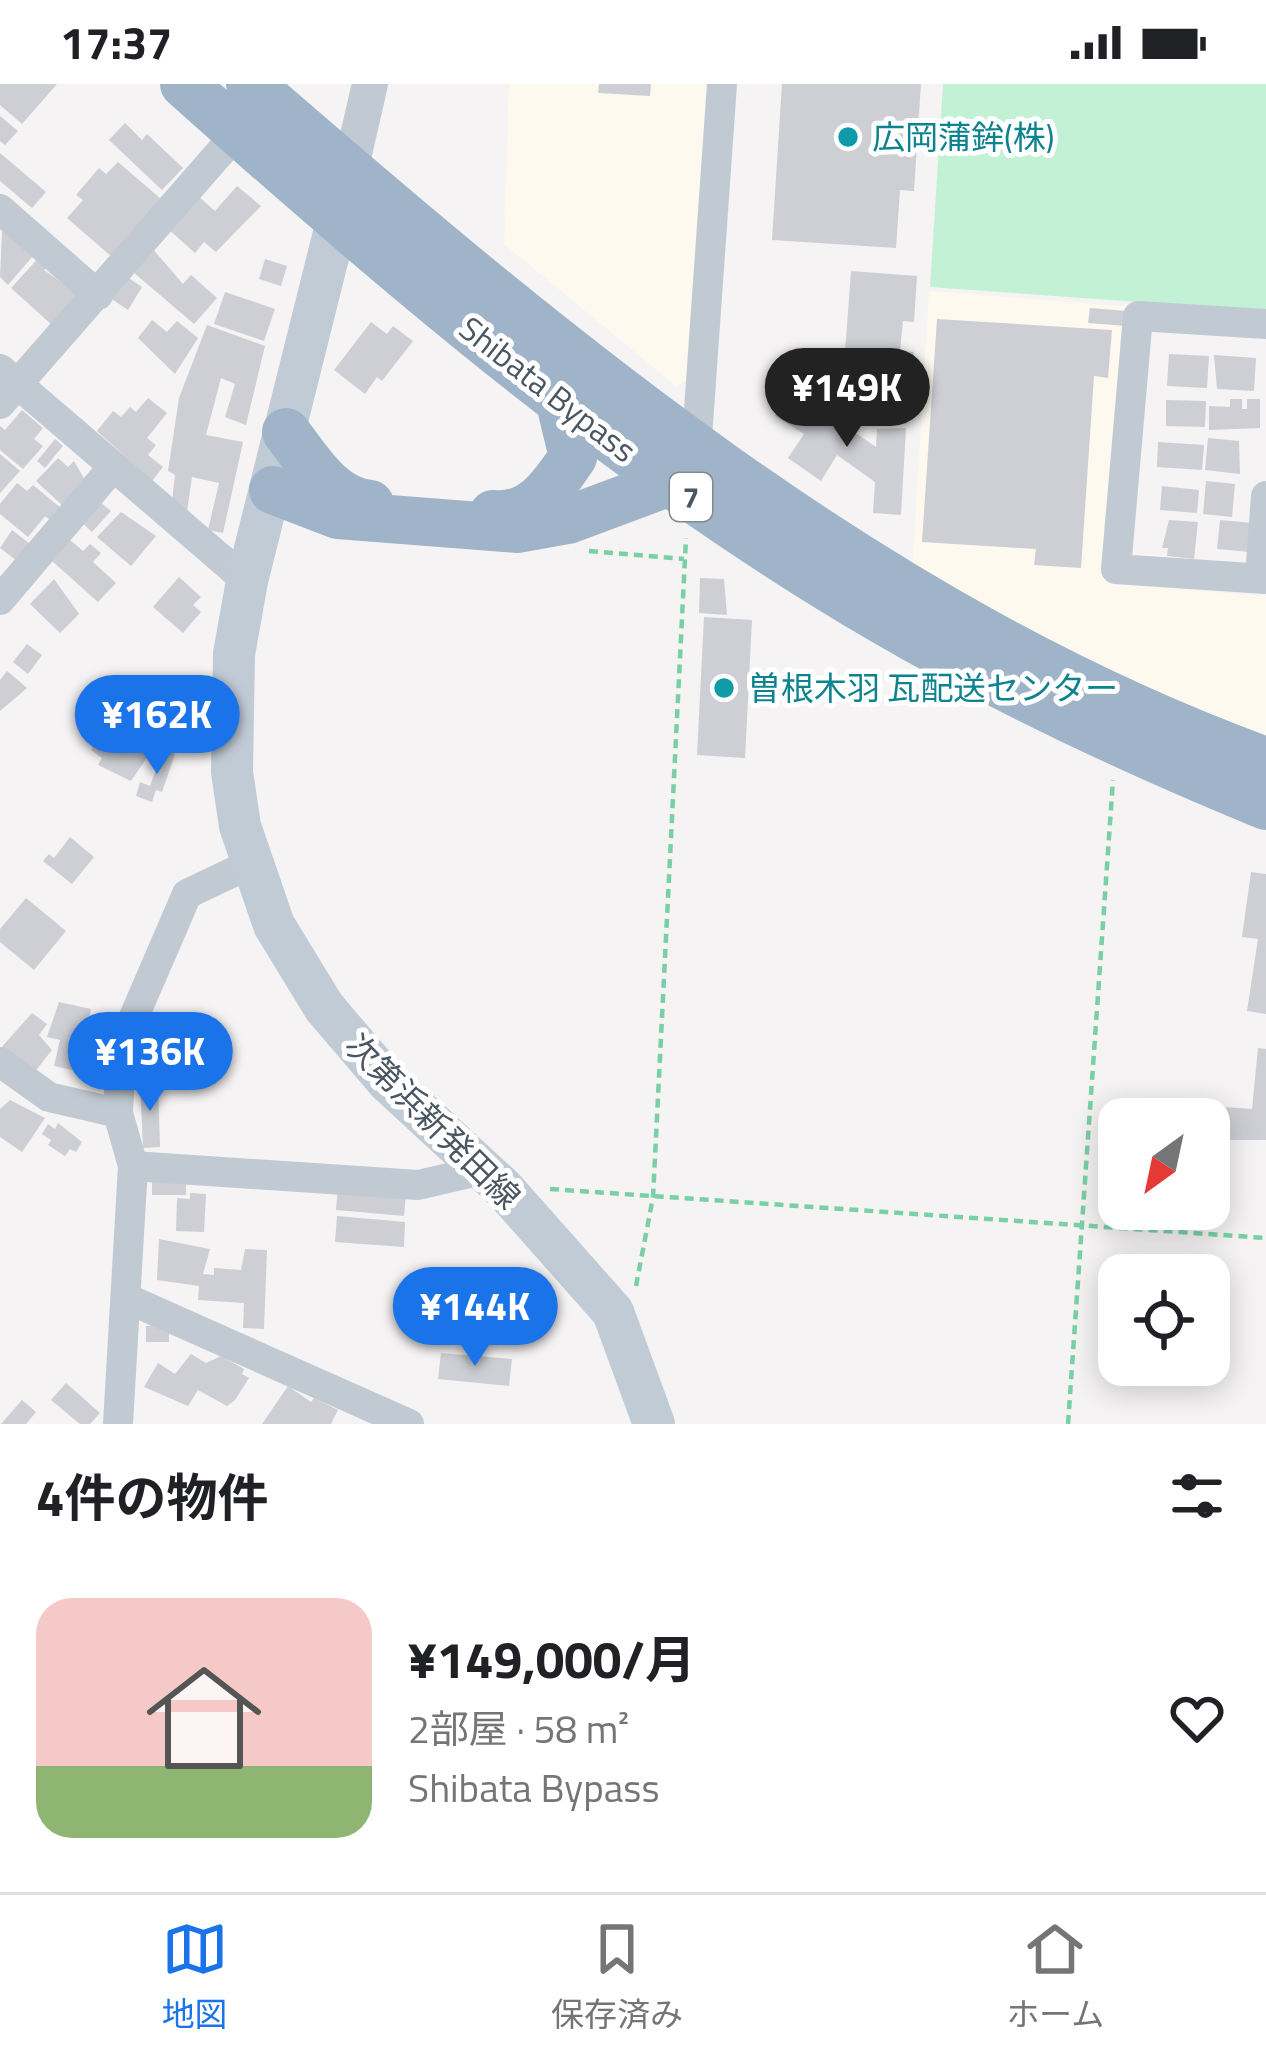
<!DOCTYPE html>
<html lang="ja">
<head>
<meta charset="utf-8">
<style>
	body { margin:0; font-family:"Titillium Web","Noto Sans JP",sans-serif; background:#f2f2f2; color:#202124; height:100vh; display:flex; flex-direction:column; font-size:45px; white-space:nowrap }
	* { box-sizing:border-box; margin:0 }
	p { font-size:39px; color:#757577 }
	.icon { flex:none; width:66px; height:66px; fill:none; stroke:currentColor; stroke-width:2; stroke-linecap:round; stroke-linejoin:round }
	.map { position:relative; height:1340px; overflow:hidden }
	.panel { display:flex; flex-direction:column; background:#fff; flex:1 }
	.panel>* { flex:none }
	.needle { width:78px; rotate:213deg }
	.controls { position:absolute; left:1098px; top:1014px; display:grid; gap:24px }
	.controls a { display:grid; place-items:center; width:132px; height:132px; border-radius:24px; background:#fff; box-shadow:0 6px 30px #0003; font-size:60px }
	.price { position:absolute; translate:-50% -102px; padding:0 27px; border-radius:42px; background:#1a73e8; color:#fff; font-size:39px; line-height:78px; filter:drop-shadow(0 3px 6px #0008) }
	.price::after { content:''; position:absolute; left:50%; top:72px; width:36px; height:27px; margin-left:-18px; background:inherit; clip-path:polygon(0 0,100% 0,50% 100%) }
	.price.current { background:#222; color:#fff }
	ul { padding:0; list-style:none }
	li { display:flex; align-items:center; gap:36px; height:300px; padding:0 36px }
	li+li { border-top:3px solid #e0e0e0 }
	li span { display:grid; place-items:center; flex:none; width:336px; height:240px; border-radius:36px; color:#555 }
	li>.icon { margin-inline-start:auto }
	span .icon { width:144px; height:144px; fill:#fffc; stroke-width:1 }
	li b { font-size:51px }
	h2 { display:flex; justify-content:space-between; align-items:center; height:144px; padding:0 36px; font-size:51px }
	.status { display:flex; justify-content:space-between; align-items:center; height:84px; padding:0 60px; background:#fff; direction:ltr }
	.status svg { height:33px; fill:currentColor }
	.tabs { display:flex; justify-content:space-around; align-items:center; height:168px; border-top:3px solid #e0e0e0; background:#fff; font-size:33px; color:#757577 }
	.tabs a { display:grid; justify-items:center; gap:6px }
	.tabs .current { color:#1a73e8 }
	.map>svg:first-child { display:block }
</style>
</head>
<body>
<div class="status"><b>17:37</b><svg viewBox="0 0 49 12"><path d="M0 12V9h3v3zM5 12V6h3v6zM10 12V3h3v9zM15 12V0h3v12zM26 1h20v11H26zM47 4h2v5h-2z"/></svg></div>
<div class="map">
<svg width="1266" height="1340" viewBox="0 0 1266 1340">
	<rect width="100%" height="100%" fill="#f5f3f3"/>
	<g fill="#fdf9ef">
		<path d="M509,0H714L694,292L676,302L504,160Z"/>
		<path d="M929,207L1132,223L1112,500L1266,512V660L1116,597L912,489Z"/>
	</g>
	<path fill="#c3f1d5" d="M943,0H1266V227L930,203Z"/>
	<g fill="#cdcfd5">
		<path d="M0,0H57L22,40L0,21Z"/>
		<path d="M599,0H651L650,12L598,9Z"/>
		<path d="M782,0H921L914,107L900,106L896,164L772,156Z"/>
		<path d="M0,32L18,47L5,61L0,57Z"/>
		<path d="M125,39L142,56L147,50L183,84L162,106L109,56Z"/>
		<path d="M0,69L46,108L32,124L0,97Z"/>
		<path d="M118,78L161,115L112,173L67,134L83,116L76,111L99,84L106,90Z"/>
		<path d="M237,102L261,122L216,168L204,158L195,169L168,145L197,111L215,127Z"/>
		<path d="M2,147L39,165L8,201L0,193Z"/>
		<path d="M152,164L183,200L191,191L217,214L194,240L132,187Z"/>
		<path d="M44,168L53,176L44,186L79,211L52,241L11,204Z"/>
		<path d="M265,175L287,182L281,202L259,195Z"/>
		<path d="M851,187L917,192L914,238L903,237L900,267L914,268L912,283L900,282L899,304H908L907,328L841,323Z"/>
		<path d="M124,191L142,203L128,226L110,214Z"/>
		<path d="M225,208L275,225L264,257L214,240Z"/>
		<path d="M1090,224L1127,227L1126,242L1088,239Z"/>
		<path d="M937,235L1112,246L1108,294L1094,292L1081,484L1034,481L1036,465L922,458Z"/>
		<path d="M152,236L167,248L177,237L198,254L175,290L138,254Z"/>
		<path d="M371,238L387,250L393,242L413,257L382,297L377,293L365,310L334,286Z"/>
		<path d="M207,241L265,262L246,341L225,333L235,300L221,294L206,351L243,358L223,449L208,446L219,399L192,393L187,428L172,418L175,391L168,387L179,314Z"/>
		<path d="M1169,270L1209,272L1207,304L1167,302Z"/>
		<path d="M1214,271L1256,274L1254,307L1217,305Z"/>
		<path d="M792,305L876,363L877,345L906,344L901,431L873,429L875,398L837,371L821,397L788,374L804,350L775,332Z"/>
		<path d="M148,314L167,329L147,354L156,361L148,371L163,383L152,397L97,347L113,327L121,333L130,323L136,328Z"/>
		<path d="M1230,315H1242V325H1247V315H1260V344L1209,346V322L1230,323Z"/>
		<path d="M1166,316L1206,317L1205,343L1166,342Z"/>
		<path d="M22,326L43,344L34,355L43,362L23,385L0,366V342L5,346Z"/>
		<path d="M1208,354L1239,357L1240,390L1205,386Z"/>
		<path d="M55,355L63,362L45,384L37,377Z"/>
		<path d="M1158,358L1204,361L1202,386L1157,383Z"/>
		<path d="M0,370L20,387L0,409Z"/>
		<path d="M58,374L68,383L74,377L86,398L64,423L36,397Z"/>
		<path d="M1206,397L1235,400L1232,433L1203,430Z"/>
		<path d="M17,399L27,407L33,401L62,425L51,437L45,432L28,453L0,430V420Z"/>
		<path d="M1162,402L1199,406L1197,429L1160,426Z"/>
		<path d="M99,417L111,427L92,448L81,438Z"/>
		<path d="M121,428L156,452L131,482L97,453Z"/>
		<path d="M1169,436L1198,438L1194,475L1167,472L1168,464H1162Z"/>
		<path d="M1220,436L1253,439L1250,468L1217,465Z"/>
		<path d="M12,446L30,460L17,477L0,464Z"/>
		<path d="M70,456L83,467L90,460L101,469L93,478L116,499L98,518L52,477Z"/>
		<path d="M179,493L201,513L193,521L201,528L183,549L153,523Z"/>
		<path d="M700,494L724,495L727,531L699,529Z"/>
		<path d="M54,495L79,530L60,549L30,520Z"/>
		<path d="M704,533L752,536L745,674L697,671Z"/>
		<path d="M27,560L42,571L28,590L13,578Z"/>
		<path d="M7,587L27,604L0,627V596Z"/>
		<path d="M121,634L149,649L145,655L155,662L131,697L98,681L102,674L91,666L106,644L112,647Z"/>
		<path d="M163,665L175,670L162,708L156,706L152,718L136,712L140,698L150,702Z"/>
		<path d="M70,753L94,773L72,800L43,777L49,770L54,774Z"/>
		<path d="M1251,788L1266,790V930L1247,927L1258,855L1242,853Z"/>
		<path d="M26,814L66,847L34,886L0,858V845Z"/>
		<path d="M59,918L91,925L89,936L99,938L85,989L54,982L60,956L47,953Z"/>
		<path d="M32,929L47,940L39,951L52,966L33,990L0,965Z"/>
		<path d="M172,951L196,956V963L206,964L207,954L223,955L220,993L168,989Z"/>
		<path d="M148,964L164,966L163,987L146,985Z"/>
		<path d="M1258,964L1266,965V1056H1209V1022L1252,1025Z"/>
		<path d="M140,998H158L160,1063L143,1064Z"/>
		<path d="M10,1016L45,1034L22,1068L0,1053V1025Z"/>
		<path d="M1178,1023L1204,1024L1203,1035H1178Z"/>
		<path d="M1102,1036L1116,1038L1113,1057L1099,1055Z"/>
		<path d="M58,1039L82,1058L76,1068L70,1065L65,1072L48,1061L51,1056L42,1050L48,1040L55,1045Z"/>
		<path d="M186,1091V1111H152V1092Z"/>
		<path d="M338,1103L406,1110L404,1132L336,1126Z"/>
		<path d="M190,1109L206,1110L204,1148L176,1147L177,1114L190,1115Z"/>
		<path d="M337,1132L405,1138L404,1163L335,1158Z"/>
		<path d="M159,1155L210,1165L203,1190L214,1191V1184L241,1186L245,1165L267,1166L264,1245L243,1244L244,1219L198,1216L199,1202L157,1196Z"/>
		<rect x="146" y="1242" width="23" height="16"/>
		<path d="M441,1269L512,1275L509,1302L438,1295Z"/>
		<path d="M191,1270L206,1279L221,1272L244,1285L242,1290L249,1294L235,1316L227,1322L198,1306L188,1322L144,1303L158,1279L175,1290Z"/>
		<path d="M66,1299L100,1329L90,1340H80L51,1316Z"/>
		<path d="M288,1302L311,1318L314,1314L338,1326L331,1340H262Z"/>
		<path d="M22,1316L36,1328L26,1340H1Z"/>
	</g>
	<g fill="none" stroke-linecap="round" stroke-linejoin="round">
		<g stroke="#7ad0a6" stroke-width="4.5" stroke-dasharray="9 6" stroke-linecap="butt">
			<path d="M589,467L684,475"/>
			<path d="M550,1105L1266,1154"/>
			<path d="M636,1202L653,1113L686,454"/>
			<path d="M1068,1340L1113,696"/>
		</g>
		<g stroke="#c1cad2" stroke-width="30">
			<path d="M0,125L98,211"/>
			<path d="M1266,240L1138,232L1116,485L1266,495"/>
			<path d="M0,285L247,497"/>
			<path d="M0,320L238,48"/>
			<path d="M696,368L722,0"/>
			<path d="M1260,494L1266,412"/>
			<path d="M0,516L113,383"/>
			<path d="M0,978L49,1013L118,1029"/>
			<path d="M133,1082L418,1101L483,1086"/>
			<path d="M128,1215L409,1340"/>
			<path d="M118,1340L133,1082L118,1029L121,963L187,810L250,780"/>
		</g>
		<path stroke="#c1cad2" stroke-width="36" d="M350,87L370,0"/>
		<path stroke="#c1cbd6" stroke-width="42" d="M345,105L247,497L234,570L232,688L240,742L274,841L324,923L388,998L503,1104L613,1228L654,1340"/>
		<g stroke="#9fb4c9" stroke-width="48">
			<path d="M184,0C403,196 628,388 882,536C1006,608 1134,668 1266,722"/>
			<path d="M250,0C558,267 878,536 1266,677"/>
			<path d="M286,348C309,377 330,416 370,420"/>
			<path d="M273,406L338,431L518,445L568,436L670,398"/>
			<path d="M493,430C533,434 553,402 573,373L560,319"/>
		</g>
	</g>
	<g fill="#0f9aa8" stroke="#fff" stroke-width="4.5">
		<circle cx="848" cy="53" r="12"/>
		<circle cx="724" cy="604" r="12"/>
	</g>
	<g text-anchor="middle" dominant-baseline="central" stroke-width="10" stroke-linejoin="round" paint-order="stroke">
		<rect fill="#fff" stroke="#808990" stroke-width="3" x="670" y="389" width="42" height="48" rx="9"/>
		<g font-size="30" font-weight="bold" fill="#4a5661">
			<text x="691" y="413">7</text>
		</g>
		<g font-size="33" fill="#0d838f" stroke="#fff" text-anchor="start">
			<text x="872" y="53">広岡蒲鉾(株)</text>
			<text x="748" y="604">曽根木羽 瓦配送センター</text>
		</g>
		<g font-size="33" fill="#4a5661" stroke="#fff">
			<text transform="translate(548 305) rotate(38)">Shibata Bypass</text>
			<text transform="translate(433 1037) rotate(45)">次第浜新発田線</text>
		</g>
	</g>
</svg>
<div class="controls">
<a><svg class="needle" viewBox="-14 -14 28 28"><path d="M0-13l5 13h-10z" fill="#e53935"/><path d="M0 13l5-13h-10z" fill="#757577"/></svg></a>
<a><svg class="icon" aria-label="locate" viewBox="0 0 24 24"><circle cx="12" cy="12" r="6"/><path d="M12 2v4M12 18v4M2 12h4M18 12h4"/></svg></a>
</div>
<b class="price current" style="left:847px;top:366px">¥149K</b>
<b class="price" style="left:157px;top:693px">¥162K</b>
<b class="price" style="left:150px;top:1030px">¥136K</b>
<b class="price" style="left:475px;top:1285px">¥144K</b>
</div>
<section class="panel">
<h2>4件の物件<svg class="icon" aria-label="filters" viewBox="0 0 24 24"><path d="M4 7h16M4 17h16"/><circle cx="9" cy="7" r="2"/><circle cx="15" cy="17" r="2"/></svg></h2>
<ul>
<li><span style="background:linear-gradient(#f6c9c9 70%,#8fb573 0)"><svg class="icon" aria-label="home" viewBox="0 0 24 24"><path d="M3 11l9-7 9 7M6 9v11h12V9"/></svg></span><div><b>¥149,000/月</b><p>2部屋 · 58 m²</p><p>Shibata Bypass</p></div><svg class="icon" aria-label="heart" viewBox="0 0 24 24"><path d="M12 20l-8-8c-3-5 5-10 8-4 3-6 11-1 8 4z"/></svg></li>
</ul>
</section>
<nav class="tabs">
<a class="current"><svg class="icon" aria-label="map" viewBox="0 0 24 24"><path d="M3 6l6-2 6 2 6-2v14l-6 2-6-2-6 2zM9 4v14M15 6v14"/></svg>地図</a>
<a><svg class="icon" aria-label="saved" viewBox="0 0 24 24"><path d="M7 4h10v16l-5-4-5 4z"/></svg>保存済み</a>
<a><svg class="icon" aria-label="home" viewBox="0 0 24 24"><path d="M3 11l9-7 9 7M6 9v11h12V9"/></svg>ホーム</a>
</nav>
</body>
</html>
